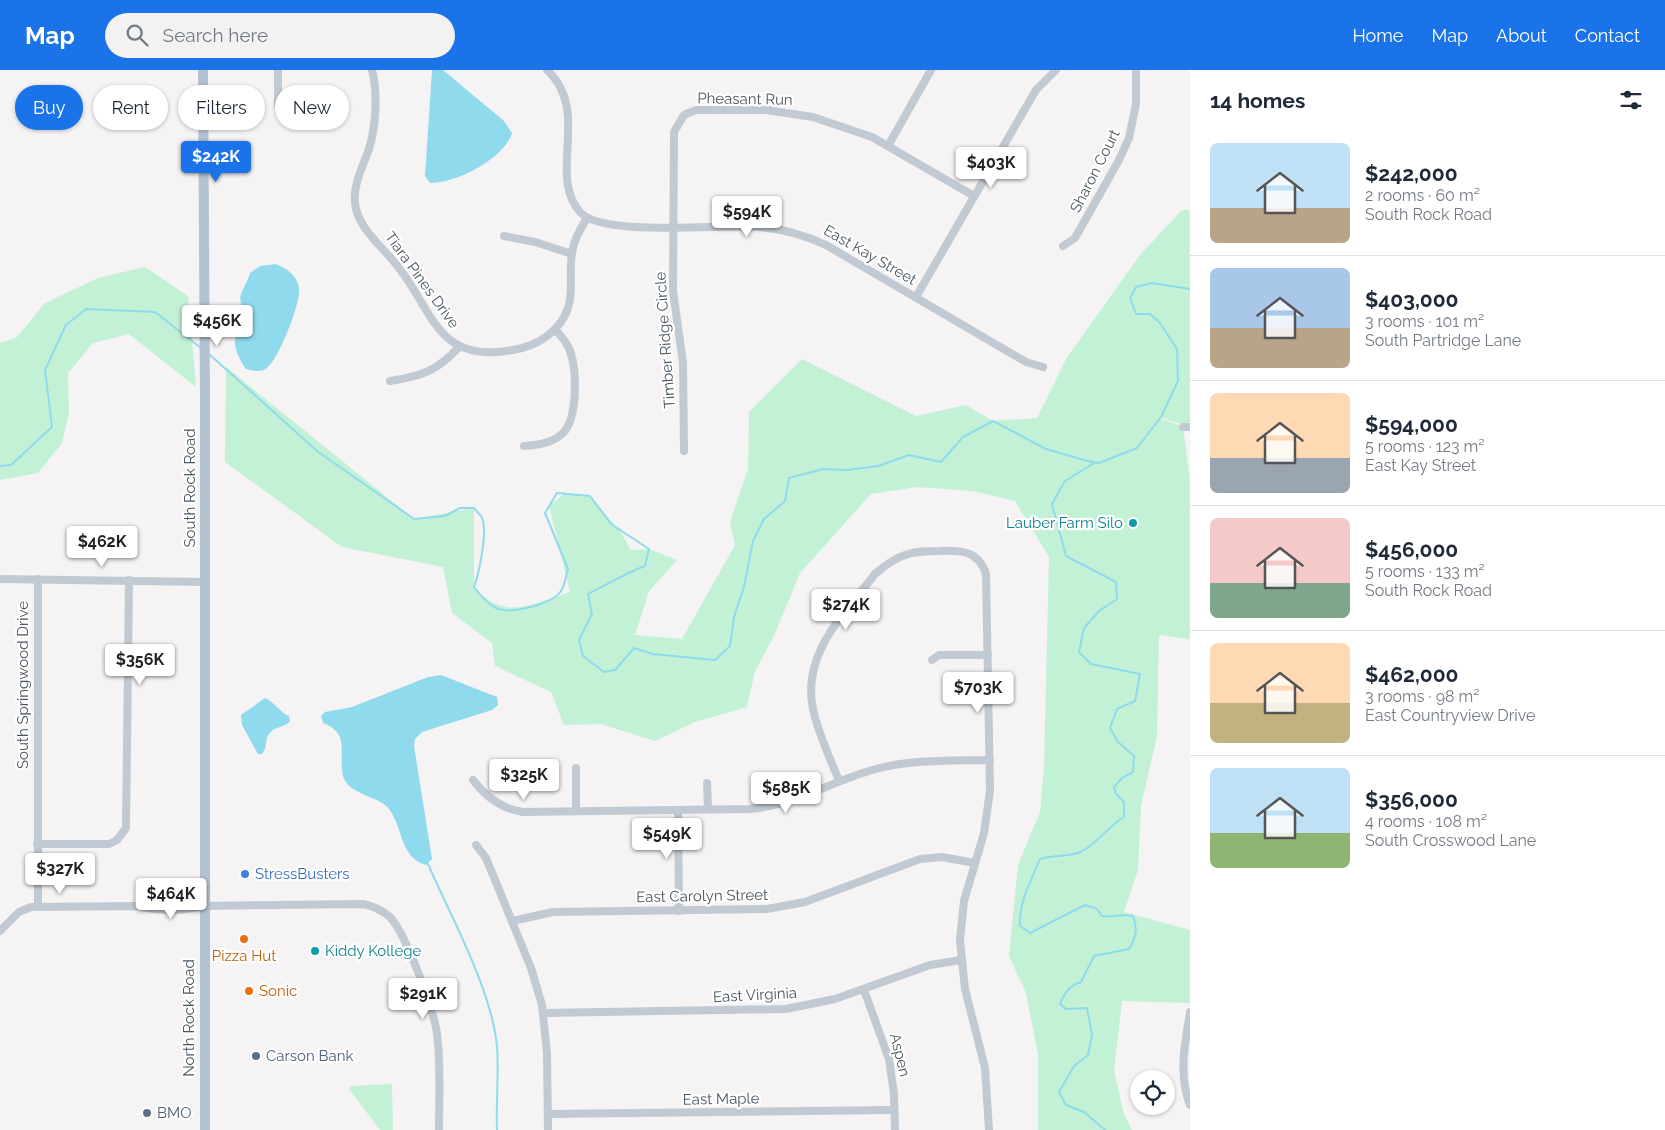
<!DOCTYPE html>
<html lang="en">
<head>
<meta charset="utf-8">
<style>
	body { margin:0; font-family:Raleway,sans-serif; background:#f2f2f3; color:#1f2937; height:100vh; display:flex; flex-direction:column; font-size:19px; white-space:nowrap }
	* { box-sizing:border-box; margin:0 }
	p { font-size:16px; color:#747a83 }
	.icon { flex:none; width:28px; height:28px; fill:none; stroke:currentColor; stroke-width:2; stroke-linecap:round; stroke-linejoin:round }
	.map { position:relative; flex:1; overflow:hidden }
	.side { display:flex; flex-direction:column; background:#fff; width:475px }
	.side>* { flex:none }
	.banner { position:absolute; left:15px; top:15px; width:475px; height:45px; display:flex; gap:10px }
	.controls { position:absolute; left:1130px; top:1000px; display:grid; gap:10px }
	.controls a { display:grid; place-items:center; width:45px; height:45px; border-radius:50%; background:#fff; box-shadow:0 1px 4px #0004; font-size:25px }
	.price { position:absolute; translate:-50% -42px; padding:0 11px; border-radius:5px; background:#fff; color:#222; font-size:16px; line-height:32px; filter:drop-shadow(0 1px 2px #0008) }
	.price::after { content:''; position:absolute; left:50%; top:30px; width:15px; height:11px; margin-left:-8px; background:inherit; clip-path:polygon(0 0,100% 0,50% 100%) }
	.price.selected { background:#1a73e8; color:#fff }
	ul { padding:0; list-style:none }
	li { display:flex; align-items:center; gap:15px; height:125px; padding:0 20px }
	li+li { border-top:1px solid #e0e1e3 }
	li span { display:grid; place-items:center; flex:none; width:140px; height:100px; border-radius:8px; color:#555 }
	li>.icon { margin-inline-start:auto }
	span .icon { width:60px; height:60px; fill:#fffc; stroke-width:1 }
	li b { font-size:21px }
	h2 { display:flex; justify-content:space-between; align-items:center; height:60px; padding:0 20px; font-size:21px }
	.pill { padding:0 18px; border-radius:22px; background:#fff; box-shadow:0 1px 4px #0004; font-size:18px; line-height:45px }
	.pill.selected { background:#1a73e8; color:#fff }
	header { display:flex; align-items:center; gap:30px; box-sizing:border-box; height:70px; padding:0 25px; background:#1a73e8; color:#fff }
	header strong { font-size:24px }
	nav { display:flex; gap:28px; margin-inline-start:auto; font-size:18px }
	.search { width:350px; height:45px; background:#f2f2f3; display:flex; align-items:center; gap:12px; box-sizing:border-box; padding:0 18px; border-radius:28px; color:#747a83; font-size:19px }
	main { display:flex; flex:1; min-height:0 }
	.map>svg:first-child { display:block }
</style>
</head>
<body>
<header>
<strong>Map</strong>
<div class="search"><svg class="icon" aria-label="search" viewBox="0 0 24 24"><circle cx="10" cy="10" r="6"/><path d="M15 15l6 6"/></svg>Search here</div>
<nav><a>Home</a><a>Map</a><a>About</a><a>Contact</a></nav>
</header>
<main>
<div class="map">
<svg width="1190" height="1060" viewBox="0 0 1190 1060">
	<rect width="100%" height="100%" fill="#f5f3f3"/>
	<g fill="#c3f1d5">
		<path d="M1182,140H1190V357L1153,345L1183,357L1190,410V569L1159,565L1157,666L1141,736L1138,800L1124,842L1190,860V933L1122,931L1114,1001L1124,1044L1132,1060H1038V985L1026,923L1009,886L1018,795L1040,742L1044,696L1049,487L1015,431L973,421L917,417L871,424L800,503L773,568L755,601L747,637L695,652L655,671L601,654L564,655L551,622L495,596L492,573L452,543L443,497L342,477L225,392L226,297L414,449L474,438V517C504,552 533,534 570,522L549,436L564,424L590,426L620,461L631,480L649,479L677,490L649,521L635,565L682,569L735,475L730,452L748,399L749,342L802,289L916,346L966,335L993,351L1037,348L1066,289L1139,186Z"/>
		<path d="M145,197L188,226L196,317L129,264L93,273L68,303L69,342L62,373L38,403L0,410V273L17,267L45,233L98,208Z"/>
		<path d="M392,1014L393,1060H380L349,1019L350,1016Z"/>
	</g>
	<g fill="#90daee">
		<path d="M432,0H443L504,51L512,63C504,89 456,113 430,113L425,106Z"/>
		<path d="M276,194C287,199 297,205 299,218C301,233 279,287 268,297C262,303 254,301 246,299C229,274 235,267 241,240C242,235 239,229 241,224C244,216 248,211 250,203L260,196Z"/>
		<path d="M441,605L497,627L498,635L492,640L422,662L415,669L414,676L432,789L426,795C400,788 403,757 389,739C378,725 348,725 343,706C338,683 351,664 323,653L321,646L325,642L352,637L428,607Z"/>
		<path d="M265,628C275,632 279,642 289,646L290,651C285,658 274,656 269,664C264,671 268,678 262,684H258L242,655L241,645Z"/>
	</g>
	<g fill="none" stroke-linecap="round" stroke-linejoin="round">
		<g stroke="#90daee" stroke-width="2">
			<path d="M209,284L317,381L414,449L445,446L460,438H474C476,441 480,444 482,448C488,460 479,504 474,517C480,525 487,534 496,538C510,545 552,534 561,521C565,515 566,505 568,499L545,443L557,423L590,426L611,454L649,479L645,496C625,503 607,515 588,524L592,544L579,570L583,586L604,602L615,600L634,578L652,584L715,590L730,576L734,547L744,517L753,471L764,449L785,431L789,408L823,399L848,400L878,396L909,385L941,392L963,367L993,351L1046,379L1087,391L1099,393L1137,378L1161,347L1178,311L1177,279L1160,253L1150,244H1136L1130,228L1136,217L1152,213L1190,219"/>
			<path d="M1094,393L1065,411L1052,434L1066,486L1116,512L1117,529L1099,541L1084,558L1079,582L1091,594L1140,604L1135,631L1117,639L1110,658L1118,672L1134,686L1133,702L1122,708L1114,717L1116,724L1124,732V747C1108,756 1097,775 1080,782C1069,787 1053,785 1040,789C1031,812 1019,830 1020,856L1030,863L1085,835L1097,839L1102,846C1114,848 1121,843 1133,846C1138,860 1136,867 1129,879L1094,886L1081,912C1069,916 1065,922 1060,934L1066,939L1087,938L1092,965L1088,985L1074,996L1059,1022L1066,1035L1084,1042L1105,1060"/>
			<path d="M0,396L11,395L52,357L45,300L66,255L86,239L155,242L201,278"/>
			<path d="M428,794C451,847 491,918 497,976C499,1003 496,1032 497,1060"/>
		</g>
		<g stroke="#c1cad2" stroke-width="8">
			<path d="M372,0C378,23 376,56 369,79C363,97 353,113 355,133C357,158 385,179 399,198C433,241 437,291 506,281C524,279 543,272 556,258C580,232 566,207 573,178C575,167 581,158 587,148"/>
			<path d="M547,0C592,41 546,106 581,143C605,167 723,154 760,157C784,159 805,165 826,175L1026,292L1043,297"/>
			<path d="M278,35V0"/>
			<path d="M888,76L931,0"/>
			<path d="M504,166L535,172L572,184"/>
			<path d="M1063,176L1075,168L1119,90L1129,68L1136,34V0"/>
			<path d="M916,227L1036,20L1056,0"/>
			<path d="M390,311C422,306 437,301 459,277"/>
			<path d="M1183,357H1190"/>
			<path d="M524,376C538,375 553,373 563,363C578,348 577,300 570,281C567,272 561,266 555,259"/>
			<path d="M684,381L683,293L673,221L674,62L684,45L696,40H766L813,47L872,67L974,126"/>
			<path d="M0,509L204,512"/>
			<path d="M38,509V836"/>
			<path d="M932,590L939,585H988"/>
			<path d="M576,698V741"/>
			<path d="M473,710C486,727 501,739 523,742L749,739C791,736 829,713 869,701C908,689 949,691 990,690"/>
			<path d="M839,711C830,688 818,663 813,639C801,584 845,543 875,504C884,496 894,489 905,485C916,481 928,481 940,481C961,480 979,481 986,504L990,721L984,763L964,831L960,870L965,919L985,998L989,1060"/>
			<path d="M707,713L708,739"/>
			<path d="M678,740L679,841"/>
			<path d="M37,774H109L117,770L126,758L129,510"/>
			<path d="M476,775L486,788L531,898L542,935L547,983L548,1060"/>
			<path d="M139,836C157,828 182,830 201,835"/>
			<path d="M512,851L553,842L767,839L805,832L920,789L942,787L975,793"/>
			<path d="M0,861L19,842L31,837L139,836C159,842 184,840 204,836L363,834C373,836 382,840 390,847C406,864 434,940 437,964C441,995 439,1028 439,1060"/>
			<path d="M864,920L889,989L894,1024L895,1060"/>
			<path d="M1190,942C1185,974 1178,1005 1190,1035"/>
			<path d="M543,943L786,939L835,929L930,895L961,890"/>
			<path d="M548,1044L894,1040"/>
		</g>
		<path stroke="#b3c2d1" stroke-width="10" d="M203,0L205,329V1060"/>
	</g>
	<g fill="#0f9aa8" stroke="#fff" stroke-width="2">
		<circle cx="1133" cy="453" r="5"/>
		<circle cx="315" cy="881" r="5"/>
	</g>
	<circle fill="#3f7fe0" stroke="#fff" stroke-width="2" cx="245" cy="804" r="5"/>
	<g fill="#e8710a" stroke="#fff" stroke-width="2">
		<circle cx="244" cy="869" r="5"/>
		<circle cx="249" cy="921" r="5"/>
	</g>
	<g fill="#5c6f8a" stroke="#fff" stroke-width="2">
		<circle cx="256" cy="986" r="5"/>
		<circle cx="147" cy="1043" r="5"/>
	</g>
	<g text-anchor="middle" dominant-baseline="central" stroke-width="4.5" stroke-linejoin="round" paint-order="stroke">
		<g font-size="15" fill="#4a5661" stroke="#fff">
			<text transform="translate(745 29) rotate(1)">Pheasant Run</text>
			<text transform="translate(1095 101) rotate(-63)">Sharon Court</text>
			<text transform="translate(870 185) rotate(30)">East Kay Street</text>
			<text transform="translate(422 210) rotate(54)">Tiara Pines Drive</text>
			<text transform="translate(665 270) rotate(-94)">Timber Ridge Circle</text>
			<text transform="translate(190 418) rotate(-90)">South Rock Road</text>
			<text transform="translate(23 615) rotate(-90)">South Springwood Drive</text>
			<text transform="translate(702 826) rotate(-1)">East Carolyn Street</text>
			<text transform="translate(755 925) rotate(-3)">East Virginia</text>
			<text transform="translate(189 948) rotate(-90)">North Rock Road</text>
			<text transform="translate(900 985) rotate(76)">Aspen</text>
			<text transform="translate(721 1029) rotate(-1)">East Maple</text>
		</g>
		<g font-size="15" fill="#0d838f" stroke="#fff" text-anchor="end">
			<text x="1123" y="453">Lauber Farm Silo</text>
			<text x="325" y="881" text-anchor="start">Kiddy Kollege</text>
		</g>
		<g font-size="15" fill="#366cbe" stroke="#fff" text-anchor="start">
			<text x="255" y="804">StressBusters</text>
		</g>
		<g font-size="15" fill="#c56008" stroke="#fff">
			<text x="244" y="886">Pizza Hut</text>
			<text x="259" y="921" text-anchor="start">Sonic</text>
		</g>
		<g font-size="15" fill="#4e5e75" stroke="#fff" text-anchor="start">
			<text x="266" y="986">Carson Bank</text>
			<text x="157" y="1043">BMO</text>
		</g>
	</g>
</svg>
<div class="controls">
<a><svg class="icon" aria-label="locate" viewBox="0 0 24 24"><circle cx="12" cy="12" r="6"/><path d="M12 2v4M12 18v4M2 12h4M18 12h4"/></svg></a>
</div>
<b class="price selected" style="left:216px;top:113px">$242K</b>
<b class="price" style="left:991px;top:119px">$403K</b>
<b class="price" style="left:747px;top:168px">$594K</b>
<b class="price" style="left:217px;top:277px">$456K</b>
<b class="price" style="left:102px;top:498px">$462K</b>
<b class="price" style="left:846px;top:561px">$274K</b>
<b class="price" style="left:140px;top:616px">$356K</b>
<b class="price" style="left:978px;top:644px">$703K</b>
<b class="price" style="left:524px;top:731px">$325K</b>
<b class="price" style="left:786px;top:744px">$585K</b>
<b class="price" style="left:667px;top:790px">$549K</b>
<b class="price" style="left:60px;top:825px">$327K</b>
<b class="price" style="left:171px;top:850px">$464K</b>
<b class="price" style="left:423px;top:950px">$291K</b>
<div class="banner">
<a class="pill selected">Buy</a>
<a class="pill">Rent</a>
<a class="pill">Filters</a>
<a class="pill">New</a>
</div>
</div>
<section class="side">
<h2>14 homes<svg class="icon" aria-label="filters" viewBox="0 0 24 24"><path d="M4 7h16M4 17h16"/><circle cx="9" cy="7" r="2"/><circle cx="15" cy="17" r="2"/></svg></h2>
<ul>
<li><span style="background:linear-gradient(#bfe0f5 65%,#b9a48a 0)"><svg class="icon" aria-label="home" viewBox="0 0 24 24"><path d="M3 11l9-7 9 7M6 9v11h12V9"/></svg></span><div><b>$242,000</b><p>2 rooms · 60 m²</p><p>South Rock Road</p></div></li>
<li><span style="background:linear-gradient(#a9c7e8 60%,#b9a48a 0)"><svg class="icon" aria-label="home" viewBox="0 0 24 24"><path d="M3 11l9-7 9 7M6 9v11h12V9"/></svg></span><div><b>$403,000</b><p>3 rooms · 101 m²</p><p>South Partridge Lane</p></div></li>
<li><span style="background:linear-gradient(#ffd9b3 65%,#9aa5b1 0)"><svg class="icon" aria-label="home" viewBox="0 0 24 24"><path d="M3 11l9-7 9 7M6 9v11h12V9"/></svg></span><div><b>$594,000</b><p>5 rooms · 123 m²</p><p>East Kay Street</p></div></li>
<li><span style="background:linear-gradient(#f6c9c9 65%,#7fa58c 0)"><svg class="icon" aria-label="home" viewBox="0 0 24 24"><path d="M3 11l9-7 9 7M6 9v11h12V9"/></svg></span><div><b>$456,000</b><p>5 rooms · 133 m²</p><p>South Rock Road</p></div></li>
<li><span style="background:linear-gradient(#ffd9b3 60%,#c2b280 0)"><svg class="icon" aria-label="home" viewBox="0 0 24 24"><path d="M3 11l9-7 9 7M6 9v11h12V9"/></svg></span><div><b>$462,000</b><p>3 rooms · 98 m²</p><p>East Countryview Drive</p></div></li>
<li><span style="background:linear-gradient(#bfe0f5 65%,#8fb573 0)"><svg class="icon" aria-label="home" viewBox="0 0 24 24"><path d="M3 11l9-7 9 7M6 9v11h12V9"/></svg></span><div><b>$356,000</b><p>4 rooms · 108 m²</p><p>South Crosswood Lane</p></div></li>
</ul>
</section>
</main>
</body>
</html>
